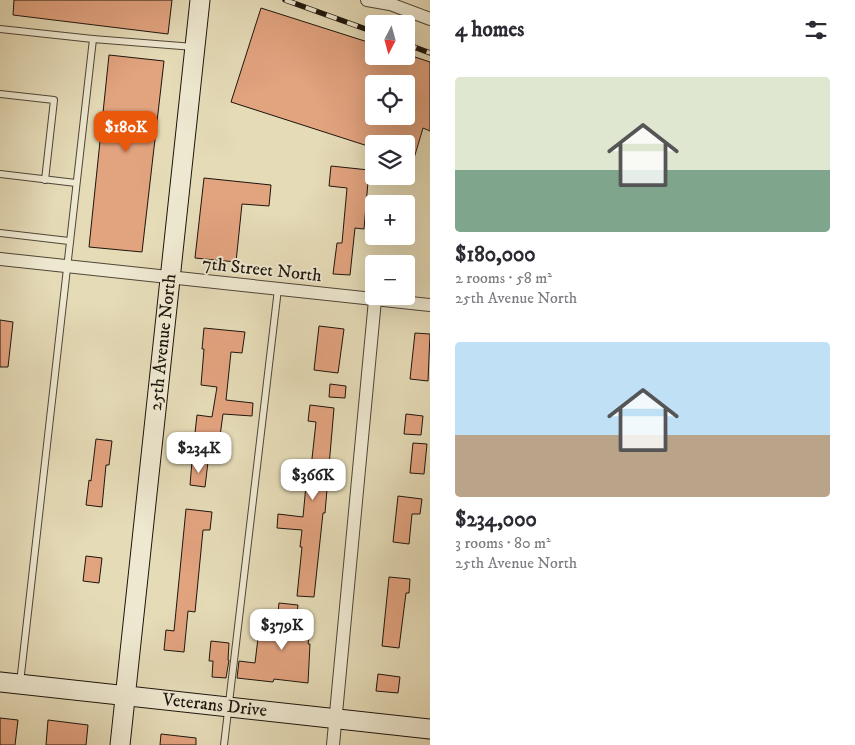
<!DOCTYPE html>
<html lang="en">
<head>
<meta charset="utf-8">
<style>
	body { margin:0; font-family:"IM FELL DW Pica",serif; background:#f7f7f7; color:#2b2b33; height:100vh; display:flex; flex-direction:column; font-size:19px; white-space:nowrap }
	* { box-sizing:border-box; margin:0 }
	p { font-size:16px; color:#7c7c81 }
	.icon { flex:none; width:28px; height:28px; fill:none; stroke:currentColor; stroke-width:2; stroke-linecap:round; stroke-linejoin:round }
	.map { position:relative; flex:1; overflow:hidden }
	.panel { display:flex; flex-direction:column; background:#fff; width:425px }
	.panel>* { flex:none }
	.needle { width:32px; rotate:186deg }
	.controls { position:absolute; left:365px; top:15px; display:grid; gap:10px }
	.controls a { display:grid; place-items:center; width:50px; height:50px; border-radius:5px; background:#fff; box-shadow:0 5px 20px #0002; font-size:25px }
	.price { position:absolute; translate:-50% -42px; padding:0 11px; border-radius:10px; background:#fff; color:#222; font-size:16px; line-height:32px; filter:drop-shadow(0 1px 2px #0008) }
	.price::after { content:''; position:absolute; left:50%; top:30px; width:15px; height:11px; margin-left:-8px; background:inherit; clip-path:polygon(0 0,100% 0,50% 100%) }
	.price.selected { background:#ea580c; color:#fff }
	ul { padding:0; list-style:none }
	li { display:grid; align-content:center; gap:10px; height:265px; padding:0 25px }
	li span { display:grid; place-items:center; height:155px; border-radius:5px; color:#555 }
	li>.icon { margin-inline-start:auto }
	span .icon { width:90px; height:90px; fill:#fffc; stroke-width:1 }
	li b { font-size:21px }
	h2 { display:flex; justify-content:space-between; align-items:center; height:60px; padding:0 25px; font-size:21px }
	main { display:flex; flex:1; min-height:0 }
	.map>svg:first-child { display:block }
</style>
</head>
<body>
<main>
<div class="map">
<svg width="430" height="745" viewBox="0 0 430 745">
	<rect width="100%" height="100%" fill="#e5dbb7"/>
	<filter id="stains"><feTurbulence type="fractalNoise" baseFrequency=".004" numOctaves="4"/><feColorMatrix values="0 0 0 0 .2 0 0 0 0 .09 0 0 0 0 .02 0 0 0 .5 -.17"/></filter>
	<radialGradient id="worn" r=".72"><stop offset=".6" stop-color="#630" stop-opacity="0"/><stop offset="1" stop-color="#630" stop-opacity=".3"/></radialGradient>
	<g fill="#e2a37f" stroke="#1d150d" fill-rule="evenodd">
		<path d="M14,0H172L168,34L13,15Z"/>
		<path d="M261,8L374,44V56H406V54L430,62V131L423,128L409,175L406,174V144H374V148L231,102ZM374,84H406V116H374Z"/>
		<path d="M109,55L164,61L142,252L89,247Z"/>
		<path d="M331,166L369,170L364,229L355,228L350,275L333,274L337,243H342L347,188L329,186Z"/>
		<path d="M204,178L271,185L269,206L242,204L236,262L195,258Z"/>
		<path d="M0,320L13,322L8,367H0Z"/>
		<path d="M319,326L344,329L338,373L314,370Z"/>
		<path d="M204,328L245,332L242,353L231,352L226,400L253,403L252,416L223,414L220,436L195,433L197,415L212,417L217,387L201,385L204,349H202Z"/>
		<path d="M415,333L430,334L428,381L410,379Z"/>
		<path d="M330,384L346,386L345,398L329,397Z"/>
		<path d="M310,405L334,408L325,513H323L314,597L297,596L302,547H300L302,530L277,528L278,514L303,517L306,485L309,486L316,422L308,421Z"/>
		<path d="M406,414L423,416L421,435L404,434Z"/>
		<path d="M96,439L112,441L109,465H106L102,507L86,505L89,480L91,481Z"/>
		<path d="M413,443L427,444L424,474L410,473Z"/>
		<path d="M192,461L208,462L205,487L190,485Z"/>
		<path d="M398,496L422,499L420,514H412L409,544L393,542Z"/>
		<path d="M186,509L212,512L210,530H203L195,612L188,611L184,652L164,650L166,630L174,631Z"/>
		<path d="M86,556L102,558L99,583L83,581Z"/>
		<path d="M389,577L410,579L409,593H406L399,648L382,646Z"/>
		<path d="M279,603L298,605L296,620L311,622L308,644H310L308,683L274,679L273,682L237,678L239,661L255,663L258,638L275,639Z"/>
		<path d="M211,641L229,643L228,660H229L226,678L212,677L213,661H209Z"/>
		<path d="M378,674L400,677L398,693L376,691Z"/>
		<path d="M0,718L18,720L15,745H0Z"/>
		<path d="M48,720L88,725L86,745H46Z"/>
		<path d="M161,734L196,738V745H160Z"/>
	</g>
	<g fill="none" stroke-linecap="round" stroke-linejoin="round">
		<g stroke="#4f4638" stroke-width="8">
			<g id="lane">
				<path d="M0,29L93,39"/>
				<path d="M0,94L54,100L45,180"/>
				<path d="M0,174L76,183"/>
				<path d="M0,233L69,241"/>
				<path d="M20,683L93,39L194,47"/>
				<path d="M224,745L278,289"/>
			</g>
		</g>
		<g stroke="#4f4638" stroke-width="14">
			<g id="street">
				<path d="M367,0L390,4L430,19"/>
				<path d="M0,259L430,305"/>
				<path d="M333,745L375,300"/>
			</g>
		</g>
		<g stroke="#1d150d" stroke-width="21">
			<g id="secondary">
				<path id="s1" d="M0,682L430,729"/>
				<path id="s2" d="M120,745L200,0"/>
			</g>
		</g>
		<use href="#lane" stroke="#eee8d0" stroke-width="6"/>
		<use href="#street" stroke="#eee8d0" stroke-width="12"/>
		<use href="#secondary" stroke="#eee8d0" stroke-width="19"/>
		<g stroke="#1d150d" stroke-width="5.5">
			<g id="rail">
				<path d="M285,0L374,32"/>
				<path d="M406,44L430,53"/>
			</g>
		</g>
		<use href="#rail" stroke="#eee8d0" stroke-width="4" stroke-dasharray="11" stroke-linecap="butt"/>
	</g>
	<g text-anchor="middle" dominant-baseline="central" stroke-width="4" stroke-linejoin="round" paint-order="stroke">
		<g font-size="18" fill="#1d150d" stroke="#eee8d0">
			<text transform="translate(262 270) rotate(6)">7th Street North</text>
			<text stroke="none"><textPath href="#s2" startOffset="405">25th Avenue North</textPath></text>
			<text stroke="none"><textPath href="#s1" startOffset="216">Veterans Drive</textPath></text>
		</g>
	</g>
	<rect width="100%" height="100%" filter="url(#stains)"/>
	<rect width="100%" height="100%" fill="url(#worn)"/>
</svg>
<div class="controls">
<a><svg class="needle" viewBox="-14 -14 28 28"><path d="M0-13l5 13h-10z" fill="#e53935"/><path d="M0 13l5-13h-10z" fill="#7c7c81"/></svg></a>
<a><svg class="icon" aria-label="locate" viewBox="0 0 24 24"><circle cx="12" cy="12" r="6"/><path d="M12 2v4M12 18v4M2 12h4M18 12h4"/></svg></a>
<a><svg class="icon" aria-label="layers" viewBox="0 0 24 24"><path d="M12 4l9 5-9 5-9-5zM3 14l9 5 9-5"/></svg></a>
<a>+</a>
<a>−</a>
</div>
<b class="price selected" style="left:126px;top:153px">$180K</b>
<b class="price" style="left:199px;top:474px">$234K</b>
<b class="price" style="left:313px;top:501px">$366K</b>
<b class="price" style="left:282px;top:651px">$379K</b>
</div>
<section class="panel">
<h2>4 homes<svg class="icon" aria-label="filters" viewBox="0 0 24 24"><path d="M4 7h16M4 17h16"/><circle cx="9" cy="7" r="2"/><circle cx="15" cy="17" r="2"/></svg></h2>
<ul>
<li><span style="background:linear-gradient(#dfe7d0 60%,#7fa58c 0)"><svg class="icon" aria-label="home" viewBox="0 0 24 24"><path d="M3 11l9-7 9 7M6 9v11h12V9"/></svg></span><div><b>$180,000</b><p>2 rooms · 58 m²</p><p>25th Avenue North</p></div></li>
<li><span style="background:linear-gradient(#bfe0f5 60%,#b9a48a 0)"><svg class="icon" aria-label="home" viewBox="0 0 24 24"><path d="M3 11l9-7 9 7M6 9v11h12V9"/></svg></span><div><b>$234,000</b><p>3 rooms · 80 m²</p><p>25th Avenue North</p></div></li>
</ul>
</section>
</main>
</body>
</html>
